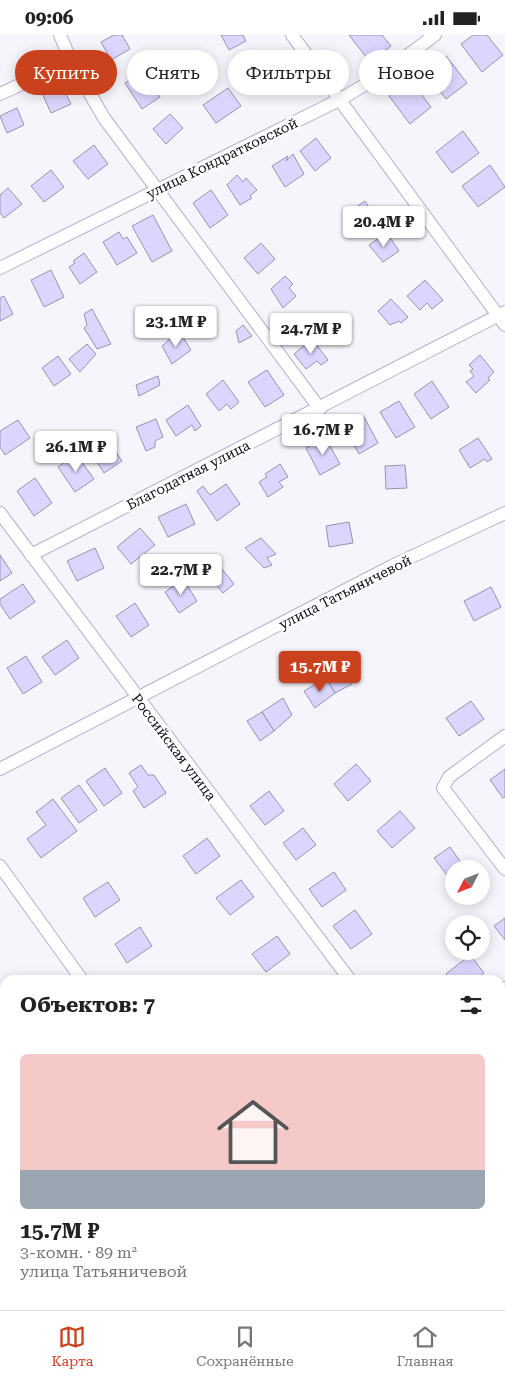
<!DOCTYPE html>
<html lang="ru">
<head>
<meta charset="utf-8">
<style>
	body { margin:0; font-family:"Roboto Serif",serif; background:#f2f2f2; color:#222; height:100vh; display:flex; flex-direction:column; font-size:19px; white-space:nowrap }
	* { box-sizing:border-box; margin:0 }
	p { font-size:16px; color:#767676 }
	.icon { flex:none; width:28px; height:28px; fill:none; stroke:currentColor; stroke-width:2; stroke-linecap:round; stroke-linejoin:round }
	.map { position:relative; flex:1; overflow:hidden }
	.drawer { position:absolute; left:0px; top:940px; width:505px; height:335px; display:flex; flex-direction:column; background:#fff; border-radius:15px 15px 0 0; box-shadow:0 2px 12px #0003 }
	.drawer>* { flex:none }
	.banner { position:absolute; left:15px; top:15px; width:475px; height:45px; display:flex; gap:10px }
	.needle { width:32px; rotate:228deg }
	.controls { position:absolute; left:445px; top:825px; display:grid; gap:10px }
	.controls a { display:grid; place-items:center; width:45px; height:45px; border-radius:50%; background:#fff; box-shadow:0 2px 12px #0003; font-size:25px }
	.price { position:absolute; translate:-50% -42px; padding:0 11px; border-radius:5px; background:#fff; color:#222; font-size:16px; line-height:32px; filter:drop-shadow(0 1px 2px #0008) }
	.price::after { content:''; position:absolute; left:50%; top:30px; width:15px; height:11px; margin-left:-8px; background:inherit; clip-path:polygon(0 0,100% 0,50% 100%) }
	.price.active { background:#ca411d; color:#fff }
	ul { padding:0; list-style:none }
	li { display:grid; align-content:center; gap:10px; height:265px; padding:0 20px }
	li+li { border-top:1px solid #e0e0e0 }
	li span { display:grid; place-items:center; height:155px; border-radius:8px; color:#555 }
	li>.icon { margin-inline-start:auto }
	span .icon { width:90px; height:90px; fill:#fffc; stroke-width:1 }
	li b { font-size:21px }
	h2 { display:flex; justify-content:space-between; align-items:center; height:60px; padding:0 20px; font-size:21px }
	.tag { padding:0 18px; border-radius:22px; background:#fff; box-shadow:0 2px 12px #0003; font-size:18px; line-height:45px }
	.tag.active { background:#ca411d; color:#fff }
	.status { display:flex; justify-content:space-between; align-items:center; height:35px; padding:0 25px; background:#fff; direction:ltr }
	.status svg { height:14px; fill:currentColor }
	.tab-bar { display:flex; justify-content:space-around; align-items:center; height:70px; border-top:1px solid #e0e0e0; background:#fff; font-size:14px; color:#767676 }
	.tab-bar a { display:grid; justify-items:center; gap:2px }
	.tab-bar .active { color:#ca411d }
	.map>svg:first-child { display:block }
</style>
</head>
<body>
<div class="status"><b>09:06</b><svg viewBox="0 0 49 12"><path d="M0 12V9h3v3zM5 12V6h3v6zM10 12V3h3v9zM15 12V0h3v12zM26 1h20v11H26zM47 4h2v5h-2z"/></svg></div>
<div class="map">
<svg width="505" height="1275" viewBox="0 0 505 1275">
	<rect width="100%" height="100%" fill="#f6f5fb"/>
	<g fill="#dbd6fe" stroke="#9793ae">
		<path d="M114,0H122L130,14L111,25L101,7Z"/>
		<path d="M221,0H243L246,6L229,15Z"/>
		<path d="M349,0H382L391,11L370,27Z"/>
		<path d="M473,0H487L503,20L482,37L461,9Z"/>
		<path d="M446,21L467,48L446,64L425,37Z"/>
		<path d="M266,32L275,47L258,58L248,43Z"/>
		<path d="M144,36L160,62L142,74L125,48Z"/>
		<path d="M410,45L431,72L410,89L389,61Z"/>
		<path d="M62,51L71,69L51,78L43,60Z"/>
		<path d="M228,53L241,71L216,88L203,70Z"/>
		<path d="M17,73L24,90L7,98L0,81Z"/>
		<path d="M170,79L183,93L166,109L153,94Z"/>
		<path d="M463,96L479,118L452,138L436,117Z"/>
		<path d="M316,103L331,123L315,136L300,116Z"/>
		<path d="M94,110L108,129L88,144L73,126Z"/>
		<path d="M293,119L304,139L285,152L272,131L288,121L286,126Z"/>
		<path d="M490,130L505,152L478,172L462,151Z"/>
		<path d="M51,135L64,152L44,167L31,151Z"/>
		<path d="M237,140L243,147L246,143L257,155L250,161L252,163L240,170L227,150Z"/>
		<path d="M8,153L22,169L4,183L0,178V160Z"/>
		<path d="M211,155L228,180L210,193L193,168Z"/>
		<path d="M365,166L375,182L358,194L347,178Z"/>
		<path d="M153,180L172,216L152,227L132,191Z"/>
		<path d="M119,197L123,204L127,202L137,218L117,230L103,207Z"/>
		<path d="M387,198L399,216L383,227L369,210Z"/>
		<path d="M261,208L275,224L258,239L244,223Z"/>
		<path d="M84,218L97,237L80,249L69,232L75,228L73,226Z"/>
		<path d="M51,235L64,262L44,272L31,245Z"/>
		<path d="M285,241L293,249L289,253L296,261L283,273L271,254Z"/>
		<path d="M425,245L443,265L432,274L427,268L420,275L407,261Z"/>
		<path d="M4,261L13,279L0,286V263Z"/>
		<path d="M391,264L408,282L401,288L399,286L390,290L378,276Z"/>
		<path d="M92,274L111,309L97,314L84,293L87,290L84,279Z"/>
		<path d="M243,290L252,301L239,308L236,296Z"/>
		<path d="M179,296L191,315L172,329L162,311Z"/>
		<path d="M312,304L328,325L321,330L317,326L306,334L294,319Z"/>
		<path d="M87,309L96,319L80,337L69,324Z"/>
		<path d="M480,320L494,337L488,343L490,345L476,358L466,347L474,341L470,336L473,334L469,330Z"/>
		<path d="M58,321L71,339L54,351L42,333Z"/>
		<path d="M267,335L284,360L265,372L248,347Z"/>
		<path d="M158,341L160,350L139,361L136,350Z"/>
		<path d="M223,345L239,367L231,374L227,369L219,376L206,359Z"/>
		<path d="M432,346L449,372L431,384L414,359Z"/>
		<path d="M399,366L415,392L396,403L380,377Z"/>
		<path d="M188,370L201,391L195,396L192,390L176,401L166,385Z"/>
		<path d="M364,382L378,408L359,419L344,393Z"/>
		<path d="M156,384L163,402L155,406V412L146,416L136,392Z"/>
		<path d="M18,385L30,403L5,420L0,412V396Z"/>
		<path d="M325,402L340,429L320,440L306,413Z"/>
		<path d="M478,403L492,424L487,427L485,424L470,433L459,415Z"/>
		<path d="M109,407L122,426L104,438L92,419Z"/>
		<path d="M76,419L94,444L75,457L58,432Z"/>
		<path d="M280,429L288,442L279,447L283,452L268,462L259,447L267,442L265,439Z"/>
		<path d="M405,430L407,453L386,454L385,431Z"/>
		<path d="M35,443L52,468L34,481L17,456Z"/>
		<path d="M226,449L240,469L217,486L197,456L203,451L210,460Z"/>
		<path d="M186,469L195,489L168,502L158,482Z"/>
		<path d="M349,487L353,508L329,512L326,491Z"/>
		<path d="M140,493L155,510L131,529L117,512Z"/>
		<path d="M261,503L276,519L267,523L272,530L264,533L245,513Z"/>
		<path d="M95,513L104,533L77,546L67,526Z"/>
		<path d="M0,520L12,538L0,546Z"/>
		<path d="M217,528L234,549L223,558L205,537Z"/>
		<path d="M183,544L197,566L179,578L165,557Z"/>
		<path d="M23,549L35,567L10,584L0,569V564Z"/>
		<path d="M491,552L501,572L474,586L464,566Z"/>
		<path d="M135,568L149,590L131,602L116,581Z"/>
		<path d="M67,605L79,623L55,640L42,622Z"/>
		<path d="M26,621L42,647L23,659L7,633Z"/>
		<path d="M344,632L352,649L335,658L326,643Z"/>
		<path d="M326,643L335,658L315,673L304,656Z"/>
		<path d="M283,663L292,680L274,696L262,677Z"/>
		<path d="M471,666L484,684L459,701L446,683Z"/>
		<path d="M262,677L274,696L260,706L247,686Z"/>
		<path d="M356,729L371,746L348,766L334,749Z"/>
		<path d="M141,730L148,740H154L166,758L144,773L133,756L138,752L129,738Z"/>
		<path d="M105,733L122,758L104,771L86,746Z"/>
		<path d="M505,734V762L503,763L490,745Z"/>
		<path d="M79,750L97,775L79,788L61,763Z"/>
		<path d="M269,756L284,776L265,790L250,771Z"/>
		<path d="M53,764L77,796L41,823L27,804L46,790L36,777Z"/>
		<path d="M400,776L415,793L392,813L377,796Z"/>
		<path d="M303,793L316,810L296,825L283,808Z"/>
		<path d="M207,803L220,821L196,839L183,821Z"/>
		<path d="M450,812L462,829L447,840L434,823Z"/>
		<path d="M334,837L346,855L322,872L309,854Z"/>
		<path d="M241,845L254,862L230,880L216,863Z"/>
		<path d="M108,847L120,865L95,882L83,863Z"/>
		<path d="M355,875L372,899L351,914L333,891Z"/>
		<path d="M505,883V905L494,891Z"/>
		<path d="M140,892L152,911L127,928L115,909Z"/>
		<path d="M277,901L290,919L266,937L252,919Z"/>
		<path d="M470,920L484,938L474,945H451L446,939Z"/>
		<path d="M500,996L505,1003V1020L500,1024Z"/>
		<path d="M505,1074V1104L502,1107L500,1104V1079Z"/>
		<path d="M500,1185L505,1189V1207L500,1213Z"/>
		<path d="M378,1270H394L387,1275H382Z"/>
	</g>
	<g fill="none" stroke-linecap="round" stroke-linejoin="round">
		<g stroke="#b5b1cd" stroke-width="8">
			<path id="service" d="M0,1157L5,1149"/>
		</g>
		<g stroke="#b5b1cd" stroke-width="14">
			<g id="minor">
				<path d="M60,0L71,26L104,83L320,374"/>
				<path d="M292,0L505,290"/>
				<path d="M0,59L71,26"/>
				<path d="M0,233L339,65L380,41L435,0"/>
				<path d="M0,478L350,945"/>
				<path d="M31,520L505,277"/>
				<path d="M505,701L449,742L443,753L505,834"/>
				<path d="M0,734L392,531L505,478"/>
				<path d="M0,831L82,945"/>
				<path d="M500,957L505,953"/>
				<path d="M0,1119L5,1122"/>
				<path d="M500,1150L505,1156"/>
				<path d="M326,1270L330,1275"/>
			</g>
		</g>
		<use href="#service" stroke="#fff" stroke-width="6"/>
		<use href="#minor" stroke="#fff" stroke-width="12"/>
	</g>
	<g text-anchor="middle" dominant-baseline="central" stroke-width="5" stroke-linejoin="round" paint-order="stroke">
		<g font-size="14" fill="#100e18" stroke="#fff">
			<text transform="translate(222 123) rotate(-26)">улица Кондратковской</text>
			<text transform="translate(188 440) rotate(-27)">Благодатная улица</text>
			<text transform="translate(345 557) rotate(-27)">улица Татьяничевой</text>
			<text transform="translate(174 712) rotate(53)">Российская улица</text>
		</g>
	</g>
</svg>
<div class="controls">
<a><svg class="needle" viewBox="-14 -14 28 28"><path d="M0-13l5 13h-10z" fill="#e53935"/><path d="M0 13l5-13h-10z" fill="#767676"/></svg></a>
<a><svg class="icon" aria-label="locate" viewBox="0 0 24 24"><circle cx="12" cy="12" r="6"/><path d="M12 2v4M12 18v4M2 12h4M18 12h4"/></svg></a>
</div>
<b class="price" style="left:384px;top:213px">20.4M ₽</b>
<b class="price" style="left:176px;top:313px">23.1M ₽</b>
<b class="price" style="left:311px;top:320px">24.7M ₽</b>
<b class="price" style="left:323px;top:421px">16.7M ₽</b>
<b class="price" style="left:76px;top:438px">26.1M ₽</b>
<b class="price" style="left:181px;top:561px">22.7M ₽</b>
<b class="price active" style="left:320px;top:658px">15.7M ₽</b>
<div class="banner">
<a class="tag active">Купить</a>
<a class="tag">Снять</a>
<a class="tag">Фильтры</a>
<a class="tag">Новое</a>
</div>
<section class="drawer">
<h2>Объектов: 7<svg class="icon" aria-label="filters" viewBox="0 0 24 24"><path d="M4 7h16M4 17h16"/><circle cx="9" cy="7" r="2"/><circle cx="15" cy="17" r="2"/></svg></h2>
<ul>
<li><span style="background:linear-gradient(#f6c9c9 75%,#9aa5b1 0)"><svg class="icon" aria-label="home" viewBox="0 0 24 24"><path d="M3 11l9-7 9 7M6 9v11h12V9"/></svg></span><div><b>15.7M ₽</b><p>3-комн. · 89 m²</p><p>улица Татьяничевой</p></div></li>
</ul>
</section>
</div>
<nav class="tab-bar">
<a class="active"><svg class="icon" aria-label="map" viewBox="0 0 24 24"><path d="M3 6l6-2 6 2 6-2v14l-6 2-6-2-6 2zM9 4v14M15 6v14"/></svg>Карта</a>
<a><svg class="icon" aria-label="saved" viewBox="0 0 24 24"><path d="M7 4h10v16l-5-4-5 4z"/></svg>Сохранённые</a>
<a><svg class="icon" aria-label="home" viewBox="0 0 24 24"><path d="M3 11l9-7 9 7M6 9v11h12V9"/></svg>Главная</a>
</nav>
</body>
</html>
